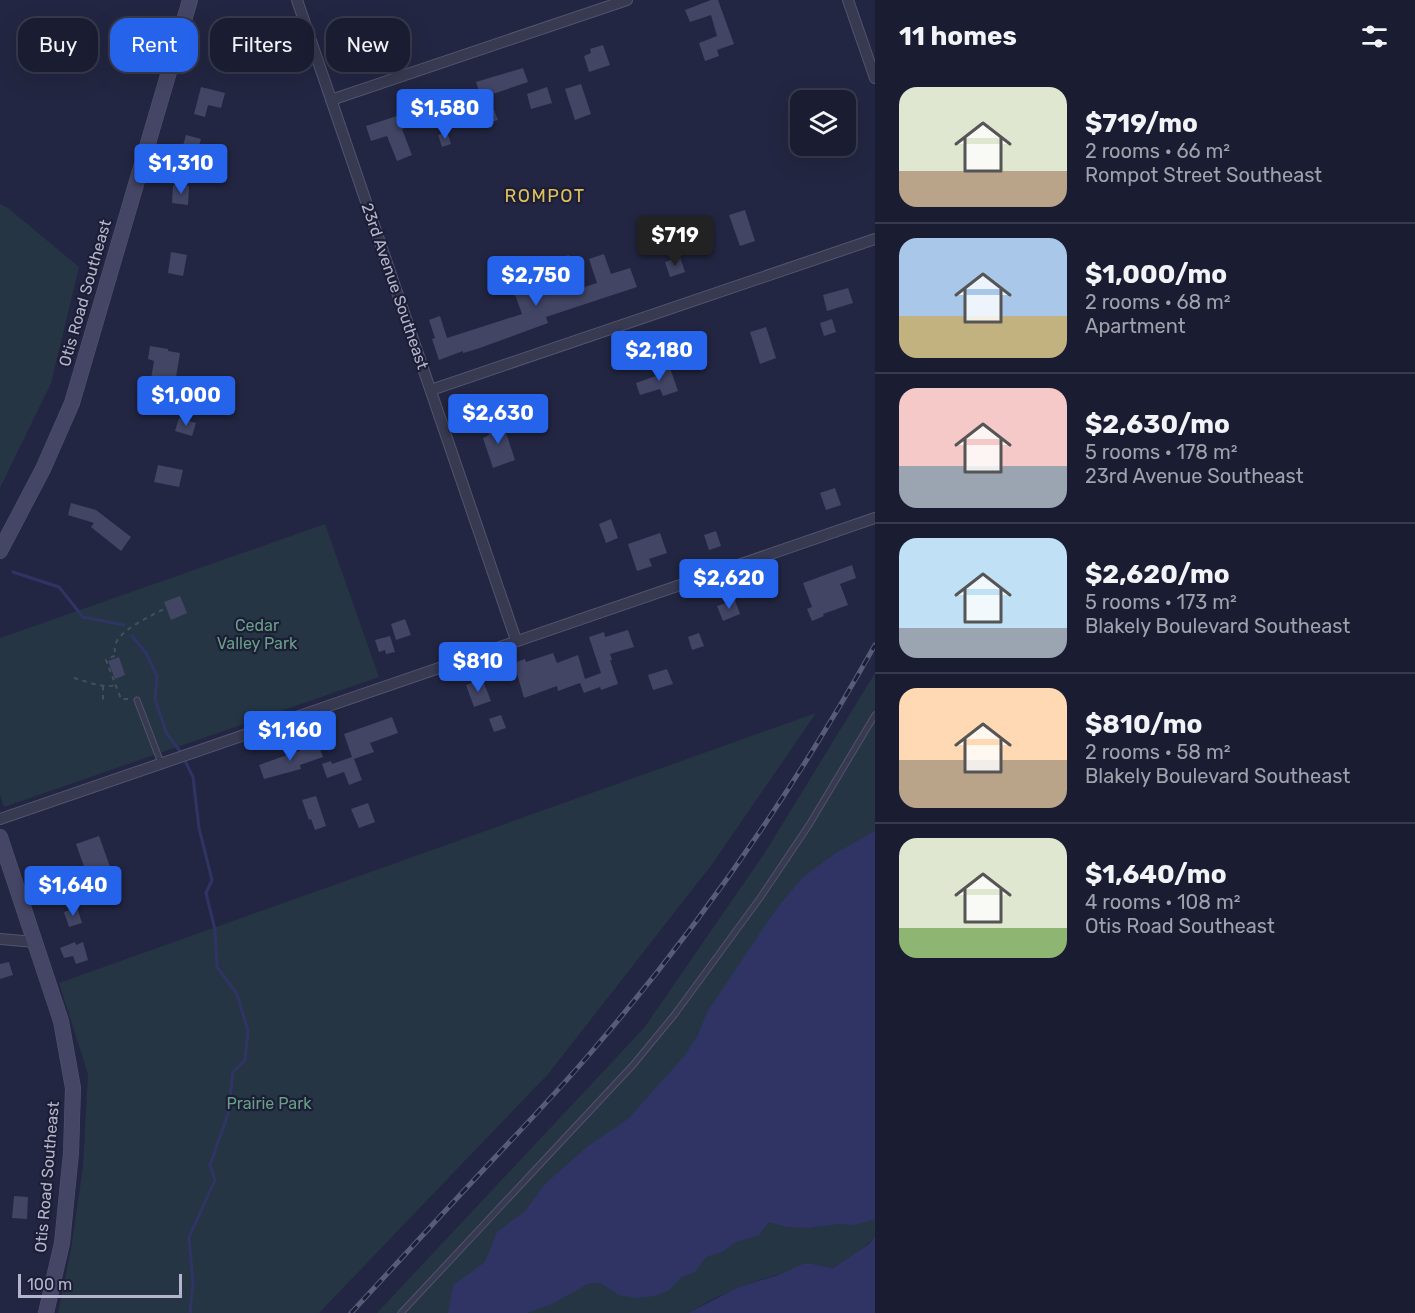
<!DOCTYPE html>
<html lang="en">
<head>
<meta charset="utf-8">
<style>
	body { margin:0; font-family:Rubik,sans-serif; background:#27293e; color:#f1f3f6; height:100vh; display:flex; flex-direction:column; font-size:22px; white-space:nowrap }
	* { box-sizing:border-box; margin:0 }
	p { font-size:20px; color:#9fa1ac }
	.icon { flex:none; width:33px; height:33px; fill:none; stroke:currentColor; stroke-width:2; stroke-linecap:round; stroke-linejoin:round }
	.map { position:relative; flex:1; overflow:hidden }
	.details { display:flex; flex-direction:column; background:#1a1c32; width:540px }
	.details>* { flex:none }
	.hud { position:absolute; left:18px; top:18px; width:570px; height:54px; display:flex; gap:12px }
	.controls { position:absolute; left:790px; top:90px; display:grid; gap:12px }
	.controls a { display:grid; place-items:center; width:66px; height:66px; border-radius:12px; background:#1a1c32; box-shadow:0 6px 24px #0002,0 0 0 2px #383a4d; font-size:30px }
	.scale { position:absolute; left:18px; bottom:15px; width:164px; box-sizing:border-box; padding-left:6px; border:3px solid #b4b5cc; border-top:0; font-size:16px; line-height:21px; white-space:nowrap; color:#b4b5cc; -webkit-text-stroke:4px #1c1e36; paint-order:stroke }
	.price { position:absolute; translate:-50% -51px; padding:0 14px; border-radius:6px; background:#2563eb; color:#fff; font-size:20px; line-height:39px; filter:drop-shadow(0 2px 3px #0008) }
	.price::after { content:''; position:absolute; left:50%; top:36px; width:18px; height:14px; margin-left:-9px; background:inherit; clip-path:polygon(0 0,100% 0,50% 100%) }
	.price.on { background:#222; color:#fff }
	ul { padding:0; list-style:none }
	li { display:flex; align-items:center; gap:18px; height:150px; padding:0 24px }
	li+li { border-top:2px solid #383a4d }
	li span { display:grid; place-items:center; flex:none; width:168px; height:120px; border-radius:18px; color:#555 }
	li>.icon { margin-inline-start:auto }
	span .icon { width:72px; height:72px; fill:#fffc; stroke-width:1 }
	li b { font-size:26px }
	h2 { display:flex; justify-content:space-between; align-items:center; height:72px; padding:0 24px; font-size:26px }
	.tag { padding:0 21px; border-radius:18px; background:#1a1c32; box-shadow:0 6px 24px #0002,0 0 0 2px #383a4d; font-size:21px; line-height:54px }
	.tag.on { background:#2563eb; color:#fff }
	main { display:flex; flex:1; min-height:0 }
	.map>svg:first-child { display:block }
</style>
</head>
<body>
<main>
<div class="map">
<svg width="875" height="1313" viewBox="0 0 875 1313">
	<rect width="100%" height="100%" fill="#232642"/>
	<g fill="#253543">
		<path d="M0,204L8,208L79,267L51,383L0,488Z"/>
		<path d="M325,524L379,677L4,807L0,795V638Z"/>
		<path d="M875,673V1236C865,1250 847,1258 833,1268L813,1264L753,1282L715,1298L688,1313H377L644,1028L764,854Z"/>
		<path d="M816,713L713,863L549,1073L319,1313H58L71,1249L83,1167L88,1074L59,983Z"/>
	</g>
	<g fill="#303464">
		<path d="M875,831V1219L856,1225L839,1224L808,1228L787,1227L769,1222L759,1235L736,1242L722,1252L706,1257L695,1272L682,1277L669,1290L656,1296L637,1298L619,1295L600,1283H590L552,1304L527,1313H448L453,1285L485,1262L497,1232L525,1211L545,1184L588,1146L628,1119L685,1055L698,1035L707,1012L777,908L803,877L836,853Z"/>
		<path d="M875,1236V1313H688L739,1287L778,1275L803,1264H813L833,1268L869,1244Z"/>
	</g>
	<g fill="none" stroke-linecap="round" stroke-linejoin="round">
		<g stroke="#303464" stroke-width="3">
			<path d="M13,572L59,587L83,617L124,625"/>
			<path d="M132,636L146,653L157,676L155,700L167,734L180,751L193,777L199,828L212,880L206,893L215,930L217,967L237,994L248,1031L245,1060L233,1072L228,1114L210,1165L215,1180L189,1237L193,1283L190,1313"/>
		</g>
	</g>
	<g fill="#424564">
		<path d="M711,0H718L734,44L717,50L719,56L705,61L699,43L717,36L711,15L690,22L685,10Z"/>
		<path d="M603,45L610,65L589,72L584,56L591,53L590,49Z"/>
		<path d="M523,68L528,82L481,98L476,82Z"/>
		<path d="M581,84L591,114L575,120L565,89Z"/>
		<path d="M201,87L225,93L221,108L208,105L205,117L194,114Z"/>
		<path d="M547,87L552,103L531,109L527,94Z"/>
		<path d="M443,99L451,122L439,126L436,117L402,129L412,155L397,161L387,136L371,141L366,126L431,105V104Z"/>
		<path d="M494,110L498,120L485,124L481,114Z"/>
		<path d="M447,132L451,144L442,147L438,135Z"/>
		<path d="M186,135L201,139L195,160L180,156Z"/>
		<path d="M173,185L189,186L188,205L172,203Z"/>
		<path d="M745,210L755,241L740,246L729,215Z"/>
		<path d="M171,252L187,255L183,276L168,273Z"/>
		<path d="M604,254L611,274L630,268L637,287L546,317L548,323L477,349L463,353V351L439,360L432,339L435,338L429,320L440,316L447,338L522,314L513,289L538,280L536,273L559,265L557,259L569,255L573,269L550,277L556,294L562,292V294L597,283L589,259Z"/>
		<path d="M680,257L685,272L670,277L665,262Z"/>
		<path d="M848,288L853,303L827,311L823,295Z"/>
		<path d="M832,319L836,332L824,336L820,323Z"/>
		<path d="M766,327L776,358L760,364L750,332Z"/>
		<path d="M150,346L168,349V351L180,353L175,383L151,379L154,361L148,359Z"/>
		<path d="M629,348L634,361L621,366L616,352Z"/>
		<path d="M668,362L678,391L663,396L660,389L640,395L636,383L656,376L653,368Z"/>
		<path d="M179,418L196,423L192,436L175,431Z"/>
		<path d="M502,421L515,460L493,468L483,438L489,435L485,426Z"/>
		<path d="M158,465L183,470L179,487L154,482Z"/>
		<path d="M835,488L841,505L826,510L820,493Z"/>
		<path d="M71,503L96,510L131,537L121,551L91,527L94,523L68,515Z"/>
		<path d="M611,519L618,538L606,543L599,524Z"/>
		<path d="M716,531L721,546L709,550L704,535Z"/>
		<path d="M660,533L667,553L649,559L652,566L637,571L628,544Z"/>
		<path d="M852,565L856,578L840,584L848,605L823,614L824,616L812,621L807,609L812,607L803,583Z"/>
		<path d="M180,596L187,613L171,620L164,602Z"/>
		<path d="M735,600L740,614L723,621L717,606Z"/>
		<path d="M405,619L411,635L396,640L391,624Z"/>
		<path d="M628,630L634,647L610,654L612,660H610L618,684L601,690L600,687L584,693L580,683L558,691L557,686L524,698L514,663L525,659L526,662L553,653L557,663L578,655L585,679L601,673L589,637L604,632L605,637Z"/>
		<path d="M699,633L704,646L692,650L688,637Z"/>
		<path d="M390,636L395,652L386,654L385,650L379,652L375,640Z"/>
		<path d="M119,657L125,675L115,679L108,661Z"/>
		<path d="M667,669L673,684L653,690L648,675Z"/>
		<path d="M482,678L491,701L474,707L466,685Z"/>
		<path d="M501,715L506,728L494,732L489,719Z"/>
		<path d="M392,717L398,733L370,743L374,752L354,759L362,780L349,785L344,772L327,778L322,764L331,761L332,764L352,757L344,734Z"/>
		<path d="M318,744L323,757L300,765L301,769L264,779L259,765Z"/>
		<path d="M316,796L326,826L315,830L311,819L309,820L302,800Z"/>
		<path d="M368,803L375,822L359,828L351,809Z"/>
		<path d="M99,836L113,875L90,883L76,844Z"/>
		<path d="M77,907L82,923L69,927L64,912Z"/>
		<path d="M75,942L76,945L83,942L88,960L76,964L73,956L64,958L60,948Z"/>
		<path d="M9,962L13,975L0,979V964Z"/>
		<path d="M14,1196L28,1197L27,1219L12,1218Z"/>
	</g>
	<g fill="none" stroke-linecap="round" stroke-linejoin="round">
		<g stroke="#52546c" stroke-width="7">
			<g id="lane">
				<path d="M137,700L161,763"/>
				<path d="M401,1313L633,1065L675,1014L760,898L809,825L875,715"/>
			</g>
		</g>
		<g stroke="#52546c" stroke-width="12">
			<g id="street">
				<path d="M297,0L516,640"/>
				<path d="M848,0L875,78"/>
				<path d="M331,100L627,0"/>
				<path d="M431,390L875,239"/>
				<path d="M0,819L875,518"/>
				<path d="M0,939L35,942"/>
			</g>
		</g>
		<g stroke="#52546c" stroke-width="16">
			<g id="secondary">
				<path d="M0,551L43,469L72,403L190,0"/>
				<path d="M0,837L61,1021L73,1088L71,1153L62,1243L46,1313"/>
			</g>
		</g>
		<g stroke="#40515c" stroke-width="2" stroke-dasharray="4.5 4.5" stroke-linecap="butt">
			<path d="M74,678C86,681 103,689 116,685"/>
			<path d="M103,686V703"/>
			<path d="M128,699H121L106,660L116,655C115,651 114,650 115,646C118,630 153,615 166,608"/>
		</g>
		<use href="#lane" stroke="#373a51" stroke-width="5"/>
		<use href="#street" stroke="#373a51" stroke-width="10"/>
		<use href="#secondary" stroke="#454665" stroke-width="15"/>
		<g stroke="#595c79" stroke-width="5">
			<path id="rail" d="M351,1313C401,1259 451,1204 502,1150C535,1115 568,1080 599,1043C704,920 796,786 875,645"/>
		</g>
		<use href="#rail" stroke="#1c1e36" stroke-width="3" stroke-dasharray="9" stroke-linecap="butt"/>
	</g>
	<g text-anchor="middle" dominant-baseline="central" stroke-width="4.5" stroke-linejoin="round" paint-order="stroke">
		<g font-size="16" fill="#b4b5cc" stroke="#1c1e36">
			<text transform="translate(395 286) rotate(71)">23rd Avenue Southeast</text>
			<text transform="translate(85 293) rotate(-74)">Otis Road Southeast</text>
			<text transform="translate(47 1177) rotate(-85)">Otis Road Southeast</text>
		</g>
		<g font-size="16" fill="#699f87" stroke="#1c1e36">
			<text x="257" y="625">Cedar<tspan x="257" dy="18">Valley Park</tspan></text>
			<text x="269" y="1103">Prairie Park</text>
		</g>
		<g font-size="18" letter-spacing="1.5" fill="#dec05c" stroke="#1c1e36">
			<text x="545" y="196">ROMPOT</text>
		</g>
	</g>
</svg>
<div class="controls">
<a><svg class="icon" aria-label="layers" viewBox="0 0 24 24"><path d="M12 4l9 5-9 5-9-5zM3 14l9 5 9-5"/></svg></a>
</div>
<div class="scale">100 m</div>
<b class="price" style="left:445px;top:140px">$1,580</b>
<b class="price" style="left:181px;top:195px">$1,310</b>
<b class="price on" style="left:675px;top:267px">$719</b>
<b class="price" style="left:536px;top:307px">$2,750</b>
<b class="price" style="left:659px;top:382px">$2,180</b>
<b class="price" style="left:186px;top:427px">$1,000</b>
<b class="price" style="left:498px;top:445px">$2,630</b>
<b class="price" style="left:729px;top:610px">$2,620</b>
<b class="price" style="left:478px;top:693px">$810</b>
<b class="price" style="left:290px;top:762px">$1,160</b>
<b class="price" style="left:73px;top:917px">$1,640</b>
<div class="hud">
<a class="tag">Buy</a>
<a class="tag on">Rent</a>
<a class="tag">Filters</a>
<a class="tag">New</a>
</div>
</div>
<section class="details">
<h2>11 homes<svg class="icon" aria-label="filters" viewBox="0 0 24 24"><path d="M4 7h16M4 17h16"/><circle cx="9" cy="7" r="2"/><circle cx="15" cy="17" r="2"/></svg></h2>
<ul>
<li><span style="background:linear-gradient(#dfe7d0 70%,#b9a48a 0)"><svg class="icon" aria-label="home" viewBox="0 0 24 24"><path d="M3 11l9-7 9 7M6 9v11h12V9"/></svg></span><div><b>$719/mo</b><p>2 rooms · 66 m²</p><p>Rompot Street Southeast</p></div></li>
<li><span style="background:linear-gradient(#a9c7e8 65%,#c2b280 0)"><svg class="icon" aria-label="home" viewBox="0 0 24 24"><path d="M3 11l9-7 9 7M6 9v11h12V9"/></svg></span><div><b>$1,000/mo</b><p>2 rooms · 68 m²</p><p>Apartment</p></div></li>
<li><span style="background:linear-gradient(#f6c9c9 65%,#9aa5b1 0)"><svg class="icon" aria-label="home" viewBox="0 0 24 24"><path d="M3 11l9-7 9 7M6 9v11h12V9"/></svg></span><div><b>$2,630/mo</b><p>5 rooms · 178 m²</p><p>23rd Avenue Southeast</p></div></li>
<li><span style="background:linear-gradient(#bfe0f5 75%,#9aa5b1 0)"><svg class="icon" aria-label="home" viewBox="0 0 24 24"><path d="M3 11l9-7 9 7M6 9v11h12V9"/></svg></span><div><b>$2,620/mo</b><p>5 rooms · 173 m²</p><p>Blakely Boulevard Southeast</p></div></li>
<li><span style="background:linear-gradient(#ffd9b3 60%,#b9a48a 0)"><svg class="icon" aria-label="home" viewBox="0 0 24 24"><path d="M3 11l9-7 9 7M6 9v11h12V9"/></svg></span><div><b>$810/mo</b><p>2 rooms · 58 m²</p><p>Blakely Boulevard Southeast</p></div></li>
<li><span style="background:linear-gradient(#dfe7d0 75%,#8fb573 0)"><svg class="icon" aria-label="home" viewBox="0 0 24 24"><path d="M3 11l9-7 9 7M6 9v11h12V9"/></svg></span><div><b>$1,640/mo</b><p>4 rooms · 108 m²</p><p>Otis Road Southeast</p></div></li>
</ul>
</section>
</main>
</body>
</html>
